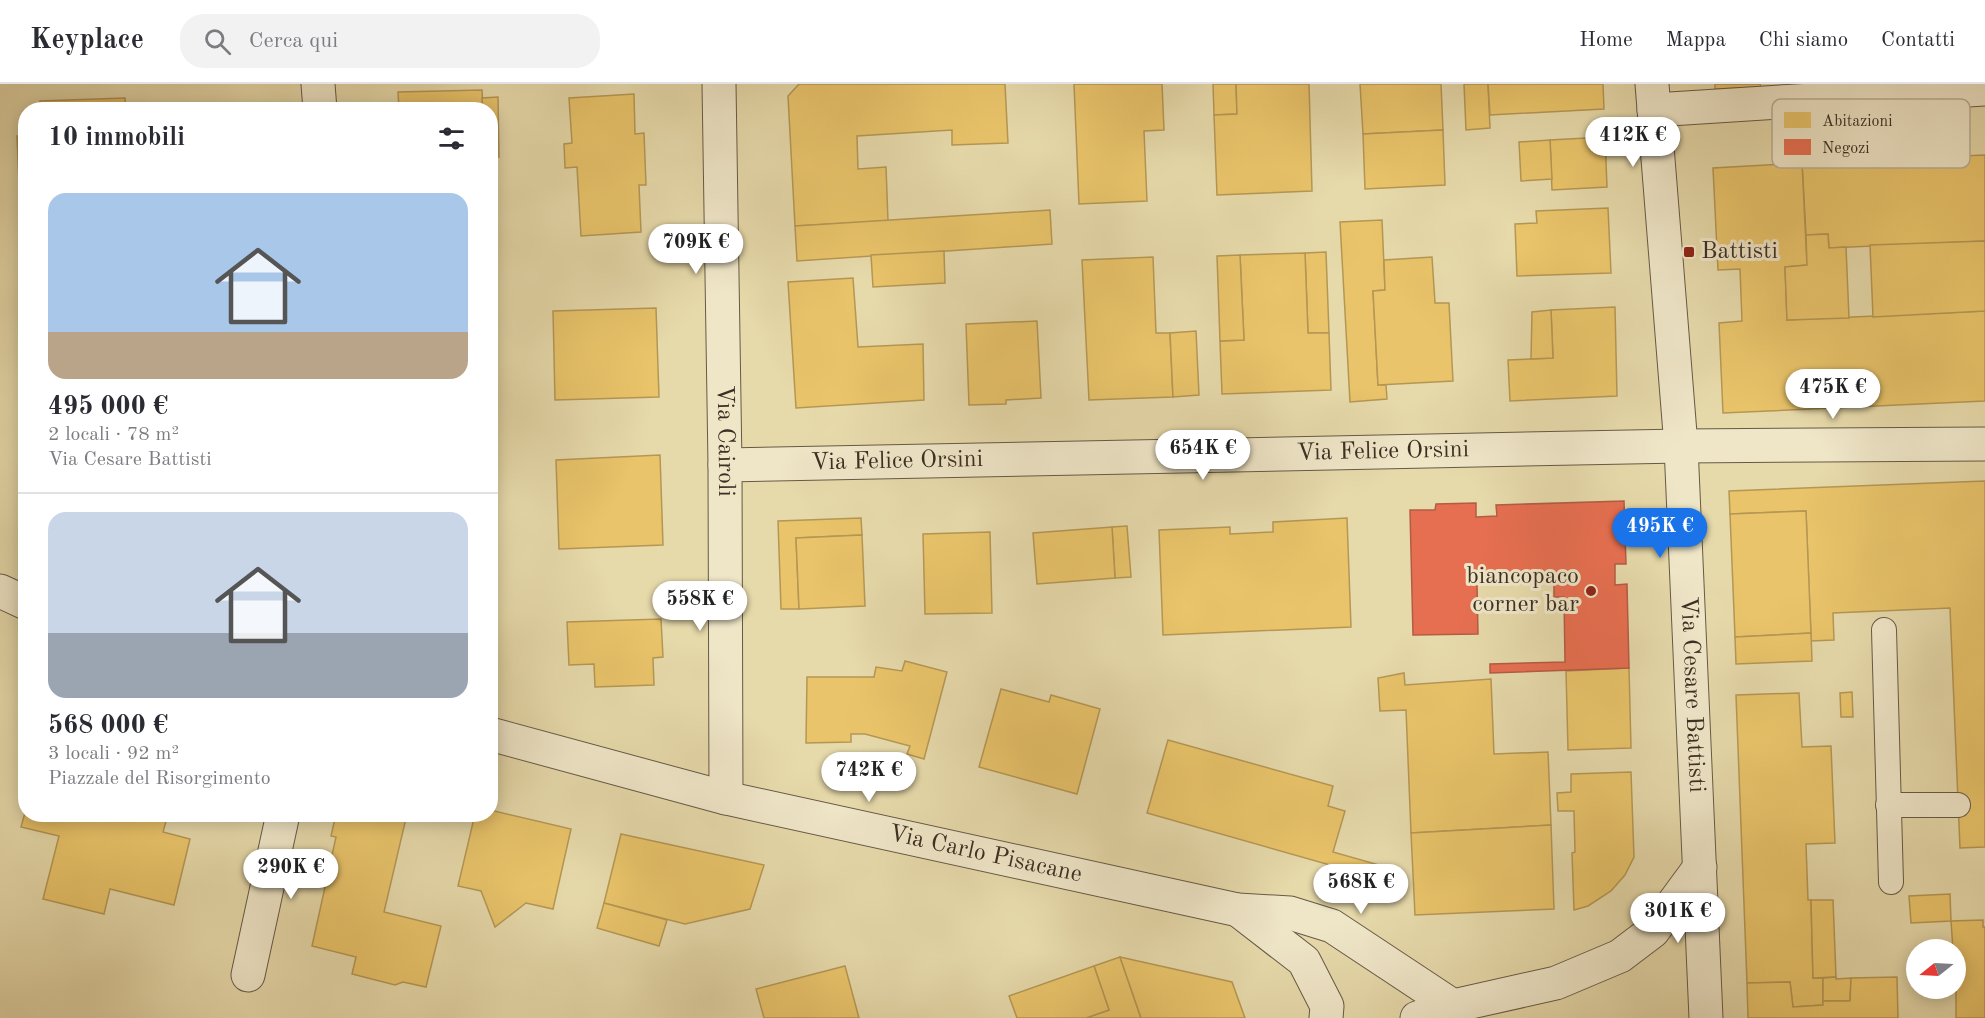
<!DOCTYPE html>
<html lang="it">
<head>
<meta charset="utf-8">
<style>
	body { margin:0; font-family:"Old Standard TT",serif; background:#f2f2f3; color:#2b2b33; height:100vh; display:flex; flex-direction:column; font-size:22px; white-space:nowrap }
	* { box-sizing:border-box; margin:0 }
	p { font-size:20px; color:#7c7c81 }
	.icon { flex:none; width:33px; height:33px; fill:none; stroke:currentColor; stroke-width:2; stroke-linecap:round; stroke-linejoin:round }
	.map { position:relative; flex:1; overflow:hidden }
	.panel { position:absolute; left:18px; top:18px; width:480px; height:720px; display:flex; flex-direction:column; background:#fff; border-radius:24px; box-shadow:0 3px 15px #0003 }
	.panel>* { flex:none }
	.needle { width:39px; rotate:252deg }
	.fabs { position:absolute; left:1906px; top:855px; display:grid; gap:12px }
	.fabs a { display:grid; place-items:center; width:60px; height:60px; border-radius:50%; background:#fff; box-shadow:0 3px 15px #0003; font-size:30px }
	.price { position:absolute; translate:-50% -51px; padding:0 14px; border-radius:21px; background:#fff; color:#222; font-size:20px; line-height:39px; filter:drop-shadow(0 2px 3px #0008) }
	.price::after { content:''; position:absolute; left:50%; top:36px; width:18px; height:14px; margin-left:-9px; background:inherit; clip-path:polygon(0 0,100% 0,50% 100%) }
	.price.selected { background:#1a73e8; color:#fff }
	ul { padding:0; list-style:none }
	li { display:grid; align-content:center; gap:12px; height:318px; padding:0 30px }
	li+li { border-top:2px solid #e1e1e2 }
	li span { display:grid; place-items:center; height:186px; border-radius:18px; color:#555 }
	li>.icon { margin-inline-start:auto }
	span .icon { width:108px; height:108px; fill:#fffc; stroke-width:1 }
	li b { font-size:26px }
	h2 { display:flex; justify-content:space-between; align-items:center; height:72px; padding:0 30px; font-size:26px }
	header { display:flex; align-items:center; gap:36px; box-sizing:border-box; height:84px; padding:0 30px; background:#fff; border-bottom:2px solid #e1e1e2 }
	header strong { font-size:28px }
	nav { display:flex; gap:33px; margin-inline-start:auto; font-size:21px }
	.search { width:420px; height:54px; background:#f2f2f3; display:flex; align-items:center; gap:15px; box-sizing:border-box; padding:0 21px; border-radius:24px; color:#7c7c81; font-size:22px }
	.map>svg:first-child { display:block }
</style>
</head>
<body>
<header>
<strong>Keyplace</strong>
<div class="search"><svg class="icon" aria-label="search" viewBox="0 0 24 24"><circle cx="10" cy="10" r="6"/><path d="M15 15l6 6"/></svg>Cerca qui</div>
<nav><a>Home</a><a>Mappa</a><a>Chi siamo</a><a>Contatti</a></nav>
</header>
<div class="map">
<svg width="1985" height="934" viewBox="0 0 1985 934">
	<rect width="100%" height="100%" fill="#e6d9aa"/>
	<filter id="stains"><feTurbulence type="fractalNoise" baseFrequency=".00333" numOctaves="4"/><feColorMatrix values="0 0 0 0 .2 0 0 0 0 .09 0 0 0 0 .02 0 0 0 .5 -.17"/></filter>
	<radialGradient id="worn" r=".72"><stop offset=".6" stop-color="#630" stop-opacity="0"/><stop offset="1" stop-color="#630" stop-opacity=".3"/></radialGradient>
	<g fill="#e9c46a" stroke="#b59755" stroke-width="1.5">
		<path d="M799,0H1005L1008,59L952,61V46L857,52L858,85L886,83L888,137L795,142L788,12Z"/>
		<path d="M1074,0H1162L1164,46L1144,47L1147,117L1079,120Z"/>
		<path d="M1213,0H1236L1237,30L1214,31Z"/>
		<path d="M1236,0H1309L1312,107L1217,111L1214,31L1237,30Z"/>
		<path d="M1360,0H1441L1443,46L1363,50Z"/>
		<path d="M1464,0H1488L1490,44L1466,46Z"/>
		<path d="M1488,0H1603L1604,25L1490,31Z"/>
		<path d="M1715,0H1760L1761,3L1715,5Z"/>
		<path d="M482,6L483,26H399L398,8Z"/>
		<path d="M634,10L635,50L644,49L646,101H639L641,148L581,152L577,83L565,84L564,60L572,59L569,14Z"/>
		<path d="M498,13L499,73L490,74V26H483L482,14Z"/>
		<path d="M125,14L126,26H40V17Z"/>
		<path d="M1443,46L1445,101L1365,105L1363,50Z"/>
		<path d="M17,52H26V122H20Z"/>
		<path d="M1605,53L1607,103L1552,106L1550,56Z"/>
		<path d="M1550,56L1552,95L1521,97L1519,58Z"/>
		<path d="M1985,71V157L1829,164L1828,150L1806,151L1802,79Z"/>
		<path d="M1802,79L1807,181L1785,183L1787,236L1985,227V317L1723,329L1719,239L1742,237L1740,185L1718,186L1713,84Z"/>
		<path d="M1608,124L1611,189L1517,192L1515,140L1537,139L1536,127Z"/>
		<path d="M1050,126L1052,160L797,177L795,142Z"/>
		<path d="M1382,136L1385,206L1373,207L1378,301H1386L1387,315L1350,318L1340,138Z"/>
		<path d="M1828,150L1829,164L1846,163L1849,234L1787,236L1785,183L1807,181L1806,151Z"/>
		<path d="M1985,157V227L1873,233L1870,161Z"/>
		<path d="M944,167L945,199L873,203L871,171Z"/>
		<path d="M1326,168L1329,249H1308L1305,169Z"/>
		<path d="M1305,169L1308,249H1329L1331,306L1222,310L1220,257L1244,256L1240,171Z"/>
		<path d="M1240,171L1244,256L1220,257L1217,172Z"/>
		<path d="M1153,173L1156,249H1170L1173,313L1089,316L1082,176Z"/>
		<path d="M1432,173L1435,219H1449L1453,297L1378,301L1373,207L1385,206L1384,176Z"/>
		<path d="M853,194L858,263L923,260L924,316L796,324L788,198Z"/>
		<path d="M1615,223L1617,312L1510,317L1508,276L1553,274L1551,226Z"/>
		<path d="M656,224L659,313L555,316L553,227Z"/>
		<path d="M1551,226L1553,274L1531,275L1532,228Z"/>
		<path d="M1037,237L1041,314L1006,316V320L969,321L966,240Z"/>
		<path d="M1196,247L1199,311L1173,313L1170,249Z"/>
		<path d="M660,371L663,461L559,465L556,376Z"/>
		<path d="M1985,397V763L1960,764L1950,524L1833,529L1834,556L1811,557L1806,427L1730,430L1729,407Z"/>
		<path d="M1806,427L1811,549L1735,553L1730,430Z"/>
		<path d="M861,434L862,451L796,454L799,525H781L778,437Z"/>
		<path d="M1347,434L1351,543L1163,551L1159,446L1230,443V450L1273,448V438Z"/>
		<path d="M1127,442L1131,493L1115,494L1112,443Z"/>
		<path d="M1112,443L1115,494L1037,500L1033,449Z"/>
		<path d="M990,448L992,529L925,530L923,450Z"/>
		<path d="M862,451L865,522L799,525L796,454Z"/>
		<path d="M490,463H492L495,553H490Z"/>
		<path d="M661,535L663,573L653,574L654,601L595,603L594,580L569,581L567,538Z"/>
		<path d="M1811,549L1812,577L1736,580L1735,553Z"/>
		<path d="M905,577L947,588L924,675L907,670L910,662L865,650H851V658L806,659L807,593H874L876,583L902,587Z"/>
		<path d="M1629,584L1631,664L1568,666L1566,587Z"/>
		<path d="M1404,589L1405,601L1491,595L1494,670L1548,668L1551,741L1411,749L1406,626L1380,627L1378,594Z"/>
		<path d="M1001,605L1049,618L1051,611L1100,625L1077,710L979,683Z"/>
		<path d="M1852,608L1853,633H1841L1840,609Z"/>
		<path d="M1799,609L1802,663L1831,662L1835,759L1806,760L1808,816H1811L1813,894H1823V921L1793,923L1790,898L1747,899L1736,611Z"/>
		<path d="M1168,656L1333,702L1328,722L1345,727L1333,768L1386,783V811L1326,796L1330,781L1147,729Z"/>
		<path d="M1631,688L1634,773L1625,791L1611,807L1588,822L1574,826L1572,769L1575,768L1574,727H1558L1557,709L1571,708V690Z"/>
		<path d="M26,725V730H168L163,748L190,755L174,821L110,805L104,830L43,815L59,752L21,743Z"/>
		<path d="M490,726L571,745L553,825L526,819L495,843L481,807L458,802L475,730H490Z"/>
		<path d="M336,730H407L384,828L441,842L426,903L403,898L395,901L352,890L356,873L312,862L336,753L331,752Z"/>
		<path d="M1551,741L1554,825L1415,831L1411,749Z"/>
		<path d="M621,750L764,781L750,825L685,840L604,819Z"/>
		<path d="M1950,810L1951,837L1911,839L1909,812Z"/>
		<path d="M1811,816H1833L1836,893L1813,894Z"/>
		<path d="M604,819L667,836L659,862L597,844Z"/>
		<path d="M1983,836V843H1985V934H1956V866H1953L1951,837Z"/>
		<path d="M1120,873L1141,934H1086L1109,926L1094,882Z"/>
		<path d="M1120,873L1232,898L1245,934H1141Z"/>
		<path d="M845,882L859,934H764L756,905Z"/>
		<path d="M1094,882L1109,926L1086,934H1017L1009,912Z"/>
		<path d="M1836,893V895L1851,894L1850,917H1823V894Z"/>
		<path d="M1897,893L1898,934H1748L1747,899L1790,898L1793,923L1823,921V917H1850L1851,894Z"/>
	</g>
	<path fill="#e76f51" stroke="#b35c44" stroke-width="1.5" d="M1624,417L1626,480H1615V501L1627,500L1629,584L1490,589V580L1565,578L1564,513H1554V489L1500,490V499L1477,500L1478,550L1413,551L1410,426H1435L1436,420L1476,419V433L1497,432L1496,421Z"/>
	<g fill="none" stroke-linecap="round" stroke-linejoin="round">
		<g stroke="#665a46" stroke-width="26">
			<g id="lane">
				<path d="M1884,546L1891,798"/>
				<path d="M1888,721H1958"/>
			</g>
		</g>
		<g stroke="#665a46" stroke-width="35">
			<g id="street">
				<path d="M318,0L320,26"/>
				<path id="s1" d="M719,0L725,381L726,714"/>
				<path id="s2" d="M1652,0L1681,362L1706,934"/>
				<path d="M1654,26L1985,5"/>
				<path id="s3" d="M725,381L1681,362L1985,360"/>
				<path d="M0,507L26,519"/>
				<path id="s4" d="M490,650L726,714L1238,826L1290,829L1332,842L1453,922"/>
				<path d="M1238,826L1304,877L1327,922L1326,934"/>
				<path d="M248,891L283,730"/>
				<path d="M1417,934L1453,922L1556,899L1620,872L1653,847L1700,783"/>
			</g>
		</g>
		<use href="#lane" stroke="#efe6c8" stroke-width="24"/>
		<use href="#street" stroke="#efe6c8" stroke-width="33"/>
	</g>
	<g fill="#8f2418" stroke="#efe6c8" stroke-width="2">
		<rect x="1683" y="162" width="12" height="12" rx="3"/>
		<circle cx="1591" cy="507" r="6"/>
	</g>
	<g text-anchor="middle" dominant-baseline="central" stroke-width="6" stroke-linejoin="round" paint-order="stroke">
		<g font-size="24" fill="#3b2f24" stroke="#efe6c8" text-anchor="start">
			<text x="1701" y="168">Battisti</text>
			<text x="1579" y="493" text-anchor="end">biancopaco<tspan x="1579" dy="28">corner bar</tspan></text>
		</g>
		<g font-size="24" fill="#3b2f24" stroke="#efe6c8">
			<text stroke="none"><textPath href="#s1" startOffset="357">Via Cairoli</textPath></text>
			<text stroke="none"><textPath href="#s3" startOffset="658">Via Felice Orsini</textPath></text>
			<text stroke="none"><textPath href="#s3" startOffset="172">Via Felice Orsini</textPath></text>
			<text stroke="none"><textPath href="#s2" startOffset="612">Via Cesare Battisti</textPath></text>
			<text stroke="none"><textPath href="#s4" startOffset="510">Via Carlo Pisacane</textPath></text>
		</g>
	</g>
	<rect x="1772" y="15" width="198" height="69" rx="9" fill="#efe6c8" stroke="#b9af97" stroke-width="1.5"/>
	<rect x="1784" y="28" width="27" height="16" fill="#e9c46a"/>
	<rect x="1784" y="55" width="27" height="16" fill="#e76f51"/>
	<g font-size="16" fill="#3b2f24">
		<text x="1822" y="42">Abitazioni</text>
		<text x="1822" y="69">Negozi</text>
	</g>
	<rect width="100%" height="100%" filter="url(#stains)"/>
	<rect width="100%" height="100%" fill="url(#worn)"/>
</svg>
<div class="fabs">
<a><svg class="needle" viewBox="-14 -14 28 28"><path d="M0-13l5 13h-10z" fill="#e53935"/><path d="M0 13l5-13h-10z" fill="#7c7c81"/></svg></a>
</div>
<b class="price" style="left:1633px;top:84px">412K €</b>
<b class="price" style="left:696px;top:191px">709K €</b>
<b class="price" style="left:1833px;top:336px">475K €</b>
<b class="price" style="left:1203px;top:397px">654K €</b>
<b class="price selected" style="left:1660px;top:475px">495K €</b>
<b class="price" style="left:700px;top:548px">558K €</b>
<b class="price" style="left:869px;top:719px">742K €</b>
<b class="price" style="left:291px;top:816px">290K €</b>
<b class="price" style="left:1361px;top:831px">568K €</b>
<b class="price" style="left:1678px;top:860px">301K €</b>
<section class="panel">
<h2>10 immobili<svg class="icon" aria-label="filters" viewBox="0 0 24 24"><path d="M4 7h16M4 17h16"/><circle cx="9" cy="7" r="2"/><circle cx="15" cy="17" r="2"/></svg></h2>
<ul>
<li><span style="background:linear-gradient(#a9c7e8 75%,#b9a48a 0)"><svg class="icon" aria-label="home" viewBox="0 0 24 24"><path d="M3 11l9-7 9 7M6 9v11h12V9"/></svg></span><div><b>495 000 €</b><p>2 locali · 78 m²</p><p>Via Cesare Battisti</p></div></li>
<li><span style="background:linear-gradient(#c9d6e8 65%,#9aa5b1 0)"><svg class="icon" aria-label="home" viewBox="0 0 24 24"><path d="M3 11l9-7 9 7M6 9v11h12V9"/></svg></span><div><b>568 000 €</b><p>3 locali · 92 m²</p><p>Piazzale del Risorgimento</p></div></li>
</ul>
</section>
</div>
</body>
</html>
